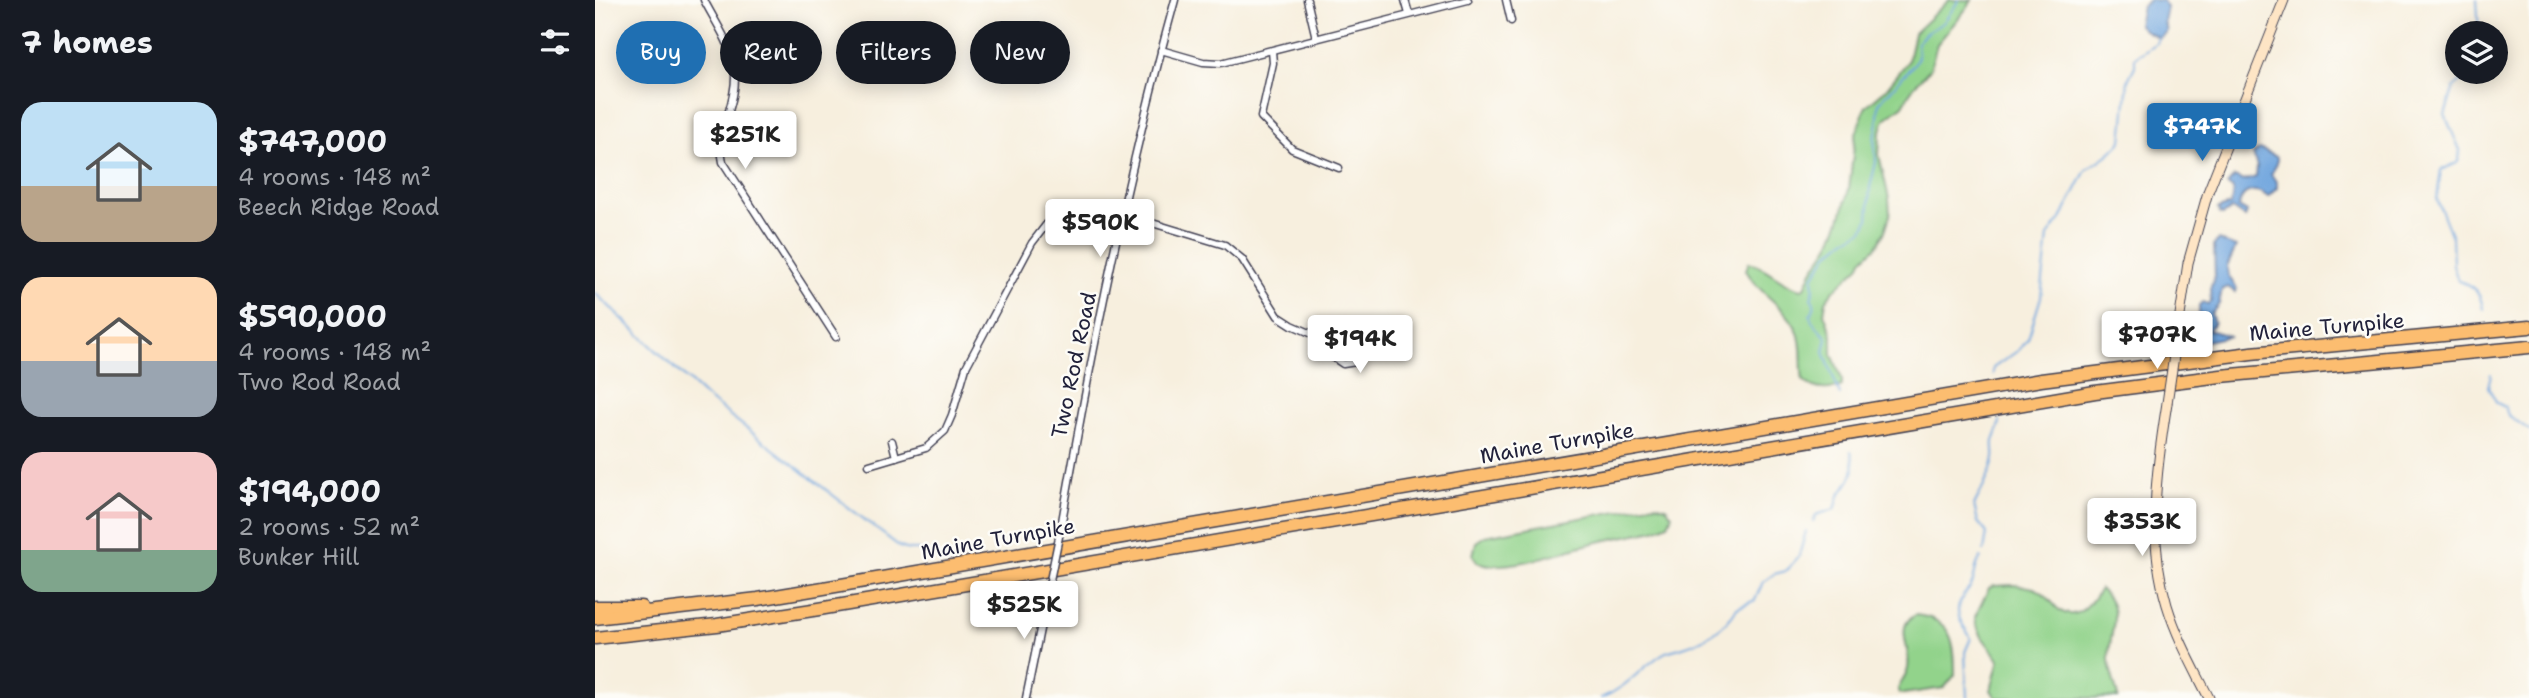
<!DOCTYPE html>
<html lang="en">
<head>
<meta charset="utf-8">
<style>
	body { margin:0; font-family:"Shantell Sans",sans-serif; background:#242831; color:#f1f3f6; height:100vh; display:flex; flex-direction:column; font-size:26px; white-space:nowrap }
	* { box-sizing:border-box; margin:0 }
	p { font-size:23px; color:#9ea1a6 }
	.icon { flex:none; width:38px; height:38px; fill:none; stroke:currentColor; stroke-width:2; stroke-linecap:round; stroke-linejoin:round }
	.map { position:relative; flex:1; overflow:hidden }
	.panel { display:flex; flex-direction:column; background:#171b24; width:595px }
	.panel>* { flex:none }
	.banner { position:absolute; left:21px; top:21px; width:665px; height:63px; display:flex; gap:14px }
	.fabs { position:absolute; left:1850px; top:21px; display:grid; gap:14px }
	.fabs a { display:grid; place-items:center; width:63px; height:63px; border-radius:50%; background:#171b24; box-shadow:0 4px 18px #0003; font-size:35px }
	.price { position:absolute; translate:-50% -60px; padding:0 16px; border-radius:7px; background:#fff; color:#222; font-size:23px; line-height:46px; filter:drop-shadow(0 2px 4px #0008) }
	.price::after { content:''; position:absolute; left:50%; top:42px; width:21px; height:16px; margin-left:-10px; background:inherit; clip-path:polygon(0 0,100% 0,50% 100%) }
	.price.on { background:#1f6fb2; color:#fff }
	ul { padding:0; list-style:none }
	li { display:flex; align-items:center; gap:21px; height:175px; padding:0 21px }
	li span { display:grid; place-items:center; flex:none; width:196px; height:140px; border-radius:21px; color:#555 }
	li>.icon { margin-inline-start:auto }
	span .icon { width:84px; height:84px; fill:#fffc; stroke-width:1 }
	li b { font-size:30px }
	h2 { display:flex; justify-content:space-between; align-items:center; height:84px; padding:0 21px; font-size:30px }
	.chip { padding:0 24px; border-radius:32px; background:#171b24; box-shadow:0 4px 18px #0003; font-size:24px; line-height:63px }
	.chip.on { background:#1f6fb2; color:#fff }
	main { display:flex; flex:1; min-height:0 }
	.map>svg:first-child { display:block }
</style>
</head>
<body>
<main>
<section class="panel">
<h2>7 homes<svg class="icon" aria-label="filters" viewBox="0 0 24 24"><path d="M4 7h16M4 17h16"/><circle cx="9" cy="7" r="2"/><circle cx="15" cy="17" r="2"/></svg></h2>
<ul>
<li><span style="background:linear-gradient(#bfe0f5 60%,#b9a48a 0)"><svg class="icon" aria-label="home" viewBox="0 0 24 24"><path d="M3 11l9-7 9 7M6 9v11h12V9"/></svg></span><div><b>$747,000</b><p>4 rooms · 148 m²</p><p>Beech Ridge Road</p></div></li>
<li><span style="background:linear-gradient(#ffd9b3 60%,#9aa5b1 0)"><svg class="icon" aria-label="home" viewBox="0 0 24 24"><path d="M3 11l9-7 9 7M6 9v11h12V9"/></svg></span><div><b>$590,000</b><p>4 rooms · 148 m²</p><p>Two Rod Road</p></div></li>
<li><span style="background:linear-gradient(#f6c9c9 70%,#7fa58c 0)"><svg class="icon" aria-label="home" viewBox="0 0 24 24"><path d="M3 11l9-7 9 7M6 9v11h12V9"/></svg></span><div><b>$194,000</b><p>2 rooms · 52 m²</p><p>Bunker Hill</p></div></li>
</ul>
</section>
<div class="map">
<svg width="1934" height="698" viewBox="0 0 1934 698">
	<rect width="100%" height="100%" fill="#fdfcf7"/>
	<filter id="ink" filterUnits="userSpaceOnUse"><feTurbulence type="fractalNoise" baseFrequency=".0143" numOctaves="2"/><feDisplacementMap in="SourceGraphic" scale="14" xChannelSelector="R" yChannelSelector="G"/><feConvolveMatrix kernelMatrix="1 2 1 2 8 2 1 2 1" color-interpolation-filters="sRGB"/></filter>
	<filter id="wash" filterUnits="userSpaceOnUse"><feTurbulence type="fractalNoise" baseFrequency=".00686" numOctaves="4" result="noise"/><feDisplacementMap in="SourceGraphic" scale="28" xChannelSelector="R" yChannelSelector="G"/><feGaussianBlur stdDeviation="1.57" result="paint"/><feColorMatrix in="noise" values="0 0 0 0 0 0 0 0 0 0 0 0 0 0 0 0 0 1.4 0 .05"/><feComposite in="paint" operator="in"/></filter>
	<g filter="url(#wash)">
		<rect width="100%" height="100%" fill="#f7efde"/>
		<g fill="#92d38b" stroke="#5a7a63" stroke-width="2">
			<path d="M1354,0H1377L1372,8L1342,44L1335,69L1319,86L1308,105L1290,119L1285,134L1284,155L1294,199L1295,215L1290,231L1282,246L1267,260L1264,267L1238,291L1231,301L1229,313L1237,334V354L1247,379V386C1233,391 1219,391 1208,380C1205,365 1209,345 1202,330C1191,306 1163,294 1151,270L1154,262C1174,268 1187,285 1207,289L1210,287L1217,271L1234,246L1244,223L1254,189L1260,137L1271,106L1291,89L1313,61L1319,33Z"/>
			<path d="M1060,504L1071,507L1077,515L1073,524L1060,530C1033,536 1005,541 979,548C952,556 909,572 882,562L878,555L881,542L890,536Z"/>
			<path d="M1419,585C1426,586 1435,586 1441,589C1450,592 1456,602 1462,608C1481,625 1496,603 1505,589C1531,612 1513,631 1514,660C1515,673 1521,685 1523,698H1401L1396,690L1404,660L1387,637L1381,624L1380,617L1394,588L1398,586Z"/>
			<path d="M1321,615C1358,619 1360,643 1360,675L1349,688L1308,694L1305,693L1303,689C1306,681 1312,676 1313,668C1317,649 1298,625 1321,615Z"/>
		</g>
		<g fill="#71a6de" stroke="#4a648c" stroke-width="2">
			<path d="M1554,0H1567L1572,7L1569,22L1572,31L1564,38L1549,30L1543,24L1547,7Z"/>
			<path d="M1665,149L1682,157V164L1676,174L1682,183V188L1673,197C1661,187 1646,189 1644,207L1652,212L1650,218L1637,209L1628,215L1625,214L1623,209L1636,205L1638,189L1632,185L1639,177L1649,181L1661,177L1662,167L1658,154Z"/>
			<path d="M1623,240L1641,247L1632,267L1633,275L1642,289L1640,292L1633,287L1627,289L1624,304L1616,314L1619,323L1613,330L1635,336L1607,342L1604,335V305L1608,302L1613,304L1616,301L1615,289L1620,276L1619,245Z"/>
		</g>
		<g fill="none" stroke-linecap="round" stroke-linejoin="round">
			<g stroke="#71a6de" stroke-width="2">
				<path d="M1882,0L1884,33"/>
				<path d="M1876,72L1859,87L1850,115L1865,150L1864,160L1862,163L1846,170L1842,199L1857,237L1858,265L1863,281C1878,285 1886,293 1888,309"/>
				<path d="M0,293L111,397L305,547L314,550H324"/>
				<path d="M1398,374V368L1424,350L1433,339L1446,297L1453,236L1466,219L1491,170L1514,154L1527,141L1533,80L1540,66V57L1561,43L1563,37"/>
				<path d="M1896,374L1893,387L1902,403L1910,407L1913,415L1934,430"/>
				<path d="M1245,395L1229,352L1232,338L1217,321L1215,315C1220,308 1221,305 1216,298L1219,289L1218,277L1233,254L1250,240L1268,230L1273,220L1275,187L1281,162L1279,139L1282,128L1284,103L1319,64L1323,57L1322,43L1331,33L1349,22L1364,0"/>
				<path d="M1218,521L1221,515L1240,509C1243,503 1242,497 1246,493C1258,475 1262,474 1256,451"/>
				<path d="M1389,551L1392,533L1383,522L1379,505C1385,493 1397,473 1399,458C1400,453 1398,447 1399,441C1402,433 1405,428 1405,420"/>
				<path d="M1006,698C1032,688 1046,667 1069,653C1074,650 1079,650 1085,648C1106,642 1132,628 1142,608L1160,600L1168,582L1179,574L1191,571L1204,556L1211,531"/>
				<path d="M1372,698L1370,652L1376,638C1368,624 1357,615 1367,598C1370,592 1375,590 1377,584C1381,575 1379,565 1386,558"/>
			</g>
		</g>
	</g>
	<g filter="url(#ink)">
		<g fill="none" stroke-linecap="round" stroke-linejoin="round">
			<g stroke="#424153" stroke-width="9">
				<g id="street">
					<path d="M109,0C121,24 140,48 140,76C141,106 121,131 128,162L241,337"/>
					<path d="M712,0L721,38"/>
					<path d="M810,0L814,14"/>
					<path d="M911,0L916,21"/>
					<path d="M566,50L608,62L626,63L873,0"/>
					<path d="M677,51L678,63L666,117L697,149L744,168"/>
					<path d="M755,333L766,341L768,351L761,362L748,364L739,358L731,340Z"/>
					<path d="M297,441L301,457"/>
					<path d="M274,465L331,448L350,431L357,415L371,367L437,243L454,221L473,211L534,216L630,245L647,259L683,316L697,325L731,340"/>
					<path d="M466,527C497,350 532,173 580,0"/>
					<path d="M431,698L453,590"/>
				</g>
			</g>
			<g stroke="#424153" stroke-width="11">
				<g id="secondary">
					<path d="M1581,342L1593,263L1613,192L1689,0"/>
					<path d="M1572,403C1561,471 1552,538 1572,605C1582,638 1599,668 1614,698"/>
				</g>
			</g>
			<g stroke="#424153" stroke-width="15">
				<g id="highway">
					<path d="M0,607H46"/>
					<path d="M0,618L163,599L264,582L1446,380L1656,353L1934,327"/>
					<path d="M0,638L122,625L224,609L1500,392L1626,376L1934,347"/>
				</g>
			</g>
			<use href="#street" stroke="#fff" stroke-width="6"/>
			<use href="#secondary" stroke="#fee5c5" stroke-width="9"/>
			<use href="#highway" stroke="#fcbd6f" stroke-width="12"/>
			<g stroke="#424153" stroke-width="9" stroke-linecap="butt">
				<path id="street-bridge" d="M453,590L466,527"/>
			</g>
			<g stroke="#424153" stroke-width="11" stroke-linecap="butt">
				<path id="secondary-bridge" d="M1572,403L1581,342"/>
			</g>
			<use href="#street-bridge" stroke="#fff" stroke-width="6"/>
			<use href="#secondary-bridge" stroke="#fee5c5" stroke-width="9"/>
		</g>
	</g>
	<g text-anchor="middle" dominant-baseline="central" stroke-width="5" stroke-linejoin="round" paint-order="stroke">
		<g font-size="21" fill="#22223b" stroke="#fdfcf7">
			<text transform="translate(1732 327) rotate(-5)">Maine Turnpike</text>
			<text transform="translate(479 365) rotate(-78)">Two Rod Road</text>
			<text transform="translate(962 443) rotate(-10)">Maine Turnpike</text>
			<text transform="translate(403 539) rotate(-10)">Maine Turnpike</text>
		</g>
	</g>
</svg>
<div class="fabs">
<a><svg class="icon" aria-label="layers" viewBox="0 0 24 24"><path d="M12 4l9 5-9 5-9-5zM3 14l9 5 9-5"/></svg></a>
</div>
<b class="price on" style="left:1607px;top:163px">$747K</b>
<b class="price" style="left:150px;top:171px">$251K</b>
<b class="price" style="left:505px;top:259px">$590K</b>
<b class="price" style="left:1562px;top:371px">$707K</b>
<b class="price" style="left:765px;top:375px">$194K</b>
<b class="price" style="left:1547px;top:558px">$353K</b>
<b class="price" style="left:429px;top:641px">$525K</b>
<div class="banner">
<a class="chip on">Buy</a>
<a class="chip">Rent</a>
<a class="chip">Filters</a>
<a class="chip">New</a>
</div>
</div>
</main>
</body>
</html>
